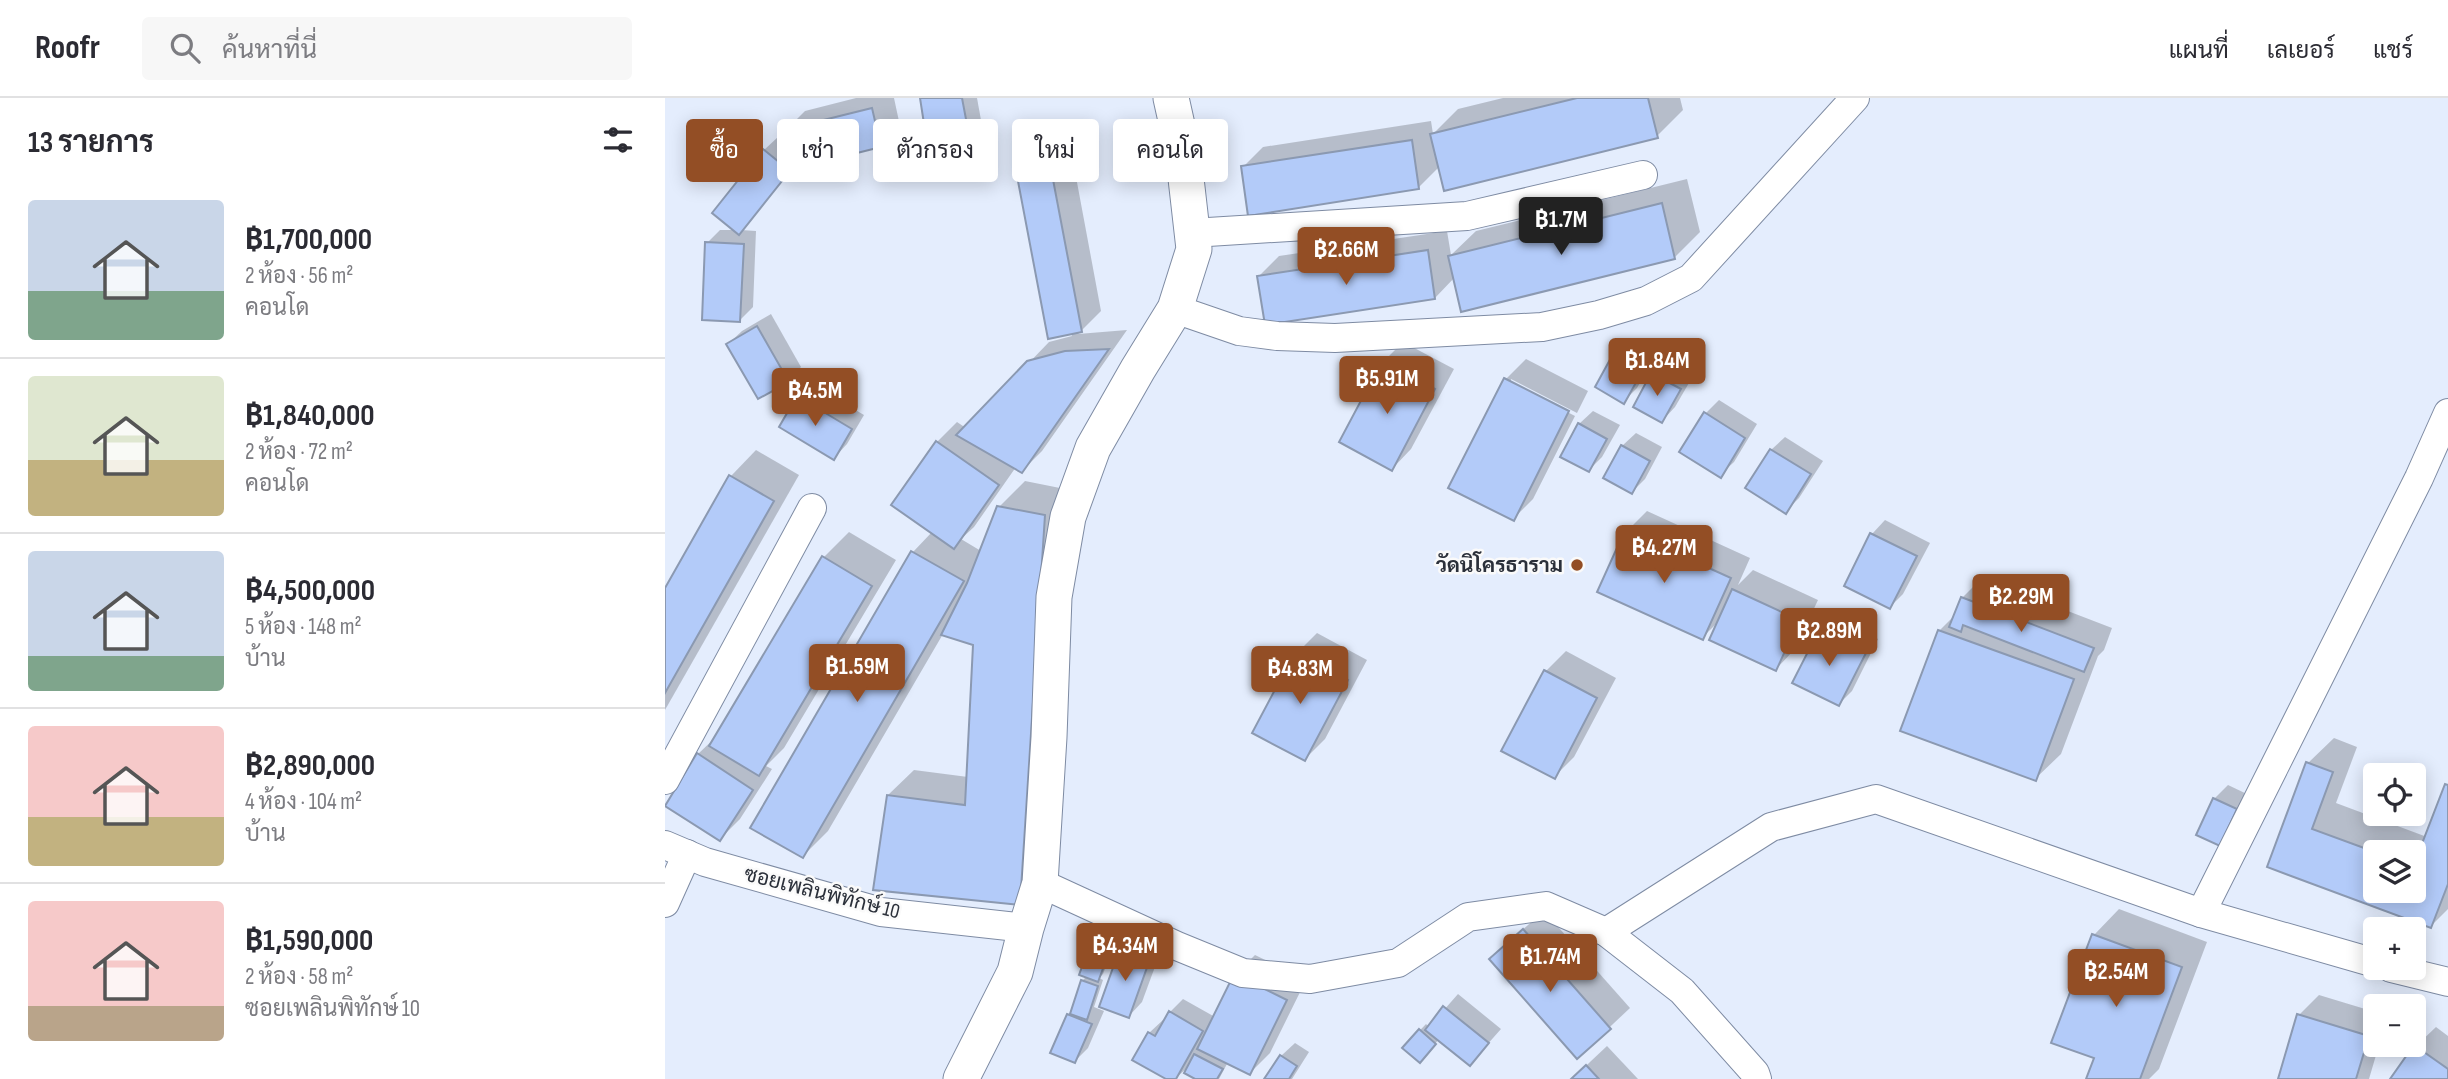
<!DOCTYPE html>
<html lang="th">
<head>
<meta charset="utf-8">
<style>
	body { margin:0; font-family:"Sofia Sans Condensed",Sarabun,sans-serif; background:#f7f7f7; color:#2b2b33; height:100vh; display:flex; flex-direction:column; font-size:26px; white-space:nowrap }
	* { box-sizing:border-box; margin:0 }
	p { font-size:23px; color:#7c7c81 }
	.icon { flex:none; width:38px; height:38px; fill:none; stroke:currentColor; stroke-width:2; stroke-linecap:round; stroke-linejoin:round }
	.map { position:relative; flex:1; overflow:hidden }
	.details { display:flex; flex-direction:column; background:#fff; width:665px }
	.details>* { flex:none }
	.guide { position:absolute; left:21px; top:21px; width:665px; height:63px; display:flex; gap:14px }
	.buttons { position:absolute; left:1698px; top:665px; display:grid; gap:14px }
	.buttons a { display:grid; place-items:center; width:63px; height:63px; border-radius:7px; background:#fff; box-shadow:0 4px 18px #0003; font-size:35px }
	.price { position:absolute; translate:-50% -60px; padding:0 16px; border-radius:7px; background:#934e25; color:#fff; font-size:23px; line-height:46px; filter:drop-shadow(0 2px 4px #0008) }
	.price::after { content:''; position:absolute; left:50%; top:42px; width:21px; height:16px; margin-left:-10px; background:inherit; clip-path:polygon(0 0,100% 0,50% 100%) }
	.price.active { background:#222; color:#fff }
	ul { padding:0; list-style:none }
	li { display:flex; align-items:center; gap:21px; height:175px; padding:0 28px }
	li+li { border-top:2px solid #e1e1e2 }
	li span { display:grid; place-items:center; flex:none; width:196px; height:140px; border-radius:7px; color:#555 }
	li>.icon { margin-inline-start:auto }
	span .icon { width:84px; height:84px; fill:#fffc; stroke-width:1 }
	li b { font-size:30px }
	h2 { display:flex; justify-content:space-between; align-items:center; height:84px; padding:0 28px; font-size:30px }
	.pill { padding:0 24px; border-radius:7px; background:#fff; box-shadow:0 4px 18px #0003; font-size:24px; line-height:63px }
	.pill.active { background:#934e25; color:#fff }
	header { display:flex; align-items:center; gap:42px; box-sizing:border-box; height:98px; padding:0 35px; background:#fff; border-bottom:2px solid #e1e1e2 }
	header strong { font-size:33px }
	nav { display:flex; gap:38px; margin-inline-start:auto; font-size:24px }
	.search { width:490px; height:63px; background:#f7f7f7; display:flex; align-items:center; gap:18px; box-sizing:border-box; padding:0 24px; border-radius:7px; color:#7c7c81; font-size:26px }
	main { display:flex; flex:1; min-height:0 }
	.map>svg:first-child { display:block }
</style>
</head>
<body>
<header>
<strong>Roofr</strong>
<div class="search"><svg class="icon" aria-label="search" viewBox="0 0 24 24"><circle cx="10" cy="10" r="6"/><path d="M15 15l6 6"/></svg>ค้นหาที่นี่</div>
<nav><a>แผนที่</a><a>เลเยอร์</a><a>แชร์</a></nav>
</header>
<main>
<section class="details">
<h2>13 รายการ<svg class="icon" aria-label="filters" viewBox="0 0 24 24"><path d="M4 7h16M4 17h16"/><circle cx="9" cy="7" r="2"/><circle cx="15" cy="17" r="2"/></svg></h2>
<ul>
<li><span style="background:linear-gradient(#c9d6e8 65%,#7fa58c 0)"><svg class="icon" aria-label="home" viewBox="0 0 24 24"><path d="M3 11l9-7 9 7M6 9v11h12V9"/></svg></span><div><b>฿1,700,000</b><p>2 ห้อง · 56 m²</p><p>คอนโด</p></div></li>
<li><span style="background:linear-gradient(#dfe7d0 60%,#c2b280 0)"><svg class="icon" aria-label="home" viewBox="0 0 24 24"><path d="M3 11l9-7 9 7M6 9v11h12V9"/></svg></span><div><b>฿1,840,000</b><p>2 ห้อง · 72 m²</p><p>คอนโด</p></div></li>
<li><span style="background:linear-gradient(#c9d6e8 75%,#7fa58c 0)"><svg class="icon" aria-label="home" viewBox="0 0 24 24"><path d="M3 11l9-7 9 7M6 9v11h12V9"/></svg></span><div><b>฿4,500,000</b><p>5 ห้อง · 148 m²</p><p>บ้าน</p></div></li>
<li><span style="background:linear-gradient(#f6c9c9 65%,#c2b280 0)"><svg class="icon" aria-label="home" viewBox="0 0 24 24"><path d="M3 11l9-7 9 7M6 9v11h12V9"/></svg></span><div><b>฿2,890,000</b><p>4 ห้อง · 104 m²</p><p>บ้าน</p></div></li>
<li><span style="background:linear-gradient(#f6c9c9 75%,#b9a48a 0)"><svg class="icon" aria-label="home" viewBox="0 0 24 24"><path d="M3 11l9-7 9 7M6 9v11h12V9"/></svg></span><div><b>฿1,590,000</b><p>2 ห้อง · 58 m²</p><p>ซอยเพลินพิทักษ์ 10</p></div></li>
</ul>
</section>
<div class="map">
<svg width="1783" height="981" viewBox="0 0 1783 981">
	<rect width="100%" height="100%" fill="#e4edfd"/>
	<g fill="#0003" fill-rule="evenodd">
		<path d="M191,0H229L235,28L215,48L128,70L76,132L91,133L88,209L75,222L42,145L55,132H71L99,52L113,39L124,48L120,33L140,13Z"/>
		<path d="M257,0H312L316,22L303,35Z"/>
		<path d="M838,0H1015L1018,12L992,38L775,68L753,90L578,69L598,49L766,23L768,36L793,11Z"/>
		<path d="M406,52L436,213L413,236L462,232L377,353L357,373L351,369L309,429L296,441L316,453L334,409L360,383L405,392L380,779L354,805L223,697L249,672L303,679L310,545L278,536L163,733L138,758L88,729L248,454L267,434L229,406L272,344L292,324L301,330L384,244L407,238L354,78L374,58Z"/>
		<path d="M1022,81L1035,134L1009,160L790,179L770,200L594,178L614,158L782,133L786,157L811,133Z"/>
		<path d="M106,216L136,269L123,282L63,246L77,233Z"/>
		<path d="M738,244L789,271L746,351L727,371L718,264Z"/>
		<path d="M963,244L990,258L972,290L959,303L932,289L950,257Z"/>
		<path d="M861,261L923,293L912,315L846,281V285L910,318L868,401L848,421L841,281Z"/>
		<path d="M1001,263L1028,278L1010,309L997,323L987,276Z"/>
		<path d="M147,286L199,317L182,346L169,360L134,299Z"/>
		<path d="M1054,302L1092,326L1069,364L1055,377L1041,315Z"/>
		<path d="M928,313L955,327L937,359L924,372L914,326Z"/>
		<path d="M971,335L997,349L980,381L967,394L957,348Z"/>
		<path d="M1120,339L1158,363L1134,400L1121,413L1106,352Z"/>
		<path d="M91,352L134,377L0,612V494L66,378Z"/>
		<path d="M982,413L1085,460L1073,487L1088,472L1153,502L1130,551L1111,571L1053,524L1037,540L962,433Z"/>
		<path d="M1220,422L1265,445L1238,496L1225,509L1181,487L1207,436Z"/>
		<path d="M184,434L231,462L119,650L101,668L107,671L75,721L55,741L33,656L53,637L159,459Z"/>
		<path d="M1317,480L1447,530L1439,552L1433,558L1396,656L1370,681L1237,632L1274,533L1291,516L1297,500Z"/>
		<path d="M1169,520L1213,541L1187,593L1174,606L1156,533Z"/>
		<path d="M652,535L702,562L660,641L640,661L589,634L632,555Z"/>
		<path d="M901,553L951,580L909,659L889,679L881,573Z"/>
		<path d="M1669,640L1692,649L1671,705L1762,739L1783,685V811L1766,828L1604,768L1643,665ZM1710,754H1748V793H1710Z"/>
		<path d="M1563,687L1584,697L1568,732L1533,736L1549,701Z"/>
		<path d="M1454,811L1542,844L1494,971L1484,981H1426L1431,959L1429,837Z"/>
		<path d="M879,813L965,910L913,959L846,842Z"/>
		<path d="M470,838L498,847L477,904L464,918L457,851Z"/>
		<path d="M432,841L449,847L438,876L434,880L438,882L429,909L439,913L423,950L410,963L403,917L408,913L417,883L422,878L426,848Z"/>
		<path d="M590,857L641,882L605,955L585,975L563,964L554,981H534L525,967L510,981H504L484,935L498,922L500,923L505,914L518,901L550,919L570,877Z"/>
		<path d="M793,896L836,931L805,966L774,941L761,957L739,949L761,926L764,929Z"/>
		<path d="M1654,897L1710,914V947H1714L1704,981H1614L1634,917Z"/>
		<path d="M1771,929L1783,938V981H1727L1751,948Z"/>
		<path d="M630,945L644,954L627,981H601L616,958Z"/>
		<path d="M942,948L973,981H907Z"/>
	</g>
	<g fill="#b3cbf9" stroke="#8b99b1" stroke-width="2">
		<path d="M255,0H297L304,37L262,45Z"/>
		<path d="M912,0H983L993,40L779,93L765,36Z"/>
		<path d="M207,10L216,49L128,71L118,32Z"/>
		<path d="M747,42L754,91L583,118L576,68Z"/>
		<path d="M98,51L125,73L74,137L47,115Z"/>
		<path d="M386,71L417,234L383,241L352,78Z"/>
		<path d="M997,105L1010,161L796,214L783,158Z"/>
		<path d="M40,144L79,146L75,224L37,222Z"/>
		<path d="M763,152L770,201L600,227L592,178Z"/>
		<path d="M92,228L124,284L93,301L61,246Z"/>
		<path d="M444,251L357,375L291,337L362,263L400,253Z"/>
		<path d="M948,256L978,272L959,306L930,289Z"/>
		<path d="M717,263L770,291L727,373L674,344Z"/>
		<path d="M986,275L1016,291L997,325L968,309Z"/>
		<path d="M839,280L904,313L849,423L783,390Z"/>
		<path d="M132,298L187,331L169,362L114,329Z"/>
		<path d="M1039,314L1080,340L1056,380L1014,354Z"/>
		<path d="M913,325L942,341L924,374L895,359Z"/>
		<path d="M271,343L334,387L289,451L226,407Z"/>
		<path d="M956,347L985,363L967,396L938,380Z"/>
		<path d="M1105,351L1146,376L1121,416L1080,390Z"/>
		<path d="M64,377L109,403L0,595V490Z"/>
		<path d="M332,408L380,417L355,807L208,792L222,697L300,707L308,547L276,537L302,485Z"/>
		<path d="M960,432L1066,480L1038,542L932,494Z"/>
		<path d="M1205,435L1252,458L1225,511L1179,488Z"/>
		<path d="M246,453L299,483L138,760L85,730Z"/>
		<path d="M157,458L207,488L94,678L44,648Z"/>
		<path d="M1067,491L1134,522L1111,573L1044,542Z"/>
		<path d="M1296,499L1429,550L1419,574L1298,527L1296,534L1284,529Z"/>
		<path d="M1154,532L1201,555L1174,608L1127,585Z"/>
		<path d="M1273,532L1409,581L1371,683L1235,633Z"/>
		<path d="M630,554L683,582L640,663L587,635Z"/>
		<path d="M879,572L932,600L890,681L836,653Z"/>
		<path d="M32,655L88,692L55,743L0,708Z"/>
		<path d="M1641,664L1668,674L1647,731L1710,754V793H1748V769L1780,686L1783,687V786L1766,830L1602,769Z"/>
		<path d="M1548,700L1572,711L1555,748L1531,737Z"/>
		<path d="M858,831L946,931L912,961L824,861Z"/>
		<path d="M1427,836L1517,869L1475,981H1421L1429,960L1386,945Z"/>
		<path d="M425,847L444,854L433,884L414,877Z"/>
		<path d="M455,850L485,861L464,920L434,909Z"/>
		<path d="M569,876L622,902L585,977L532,951Z"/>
		<path d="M416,882L433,888L422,922L405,916Z"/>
		<path d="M778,908L824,945L805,968L760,932Z"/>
		<path d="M504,913L538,933L511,981H501L467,962L483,934L490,938Z"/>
		<path d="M402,916L427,926L410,965L385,955Z"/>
		<path d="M1632,916L1704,938L1691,981H1613Z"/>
		<path d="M754,931L771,946L755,965L737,950Z"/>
		<path d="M1749,947L1783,971V981H1725Z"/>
		<path d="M529,956L558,971L552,981H530L519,975Z"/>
		<path d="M615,957L632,968L624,981H599Z"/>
		<path d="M921,967L934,981H906Z"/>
	</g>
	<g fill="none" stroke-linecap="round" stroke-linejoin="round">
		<g stroke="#7e8ba3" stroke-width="30">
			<g id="minor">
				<path d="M527,135L802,118L978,77"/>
				<path d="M510,211L574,233L612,238L670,240L877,229L934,217L981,203L1026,180L1190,0"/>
				<path d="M0,682L147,410"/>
				<path d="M0,747L40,764L216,814L361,830"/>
				<path d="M375,785L512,848L578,875L645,881L733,865L803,819L881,808L941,834L1017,893L1090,975L1092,981"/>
				<path d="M0,805L22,756"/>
				<path d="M1536,815L1754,380L1783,315"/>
				<path d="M941,834L1106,729L1211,701L1536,815L1710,865"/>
				<path d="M1726,870L1783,884"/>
			</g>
		</g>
		<g stroke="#7e8ba3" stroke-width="37">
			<path id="tertiary" d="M296,981L350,874L361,830L375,785L384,639L389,499L403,419L428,350L473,271L510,211L529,151L518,54L506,0"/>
		</g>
		<use href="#minor" stroke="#fff" stroke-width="28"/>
		<use href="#tertiary" stroke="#fff" stroke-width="35"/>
	</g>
	<circle fill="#934e25" stroke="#fafafa" stroke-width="2.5" cx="912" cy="467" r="7"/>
	<g text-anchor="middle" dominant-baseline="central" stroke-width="5" stroke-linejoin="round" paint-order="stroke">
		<g font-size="21" font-weight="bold" fill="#2b303a" stroke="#fafafa" text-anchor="end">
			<text x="898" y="467">วัดนิโครธาราม</text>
		</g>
		<g font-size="21" fill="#2b303a" stroke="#fafafa">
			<text transform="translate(157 795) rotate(14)">ซอยเพลินพิทักษ์ 10</text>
		</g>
	</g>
</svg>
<div class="buttons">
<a><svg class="icon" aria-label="locate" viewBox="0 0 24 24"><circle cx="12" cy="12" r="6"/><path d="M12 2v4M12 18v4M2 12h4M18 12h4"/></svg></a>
<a><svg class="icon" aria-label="layers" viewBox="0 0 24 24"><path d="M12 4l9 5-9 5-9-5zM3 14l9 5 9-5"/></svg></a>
<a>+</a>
<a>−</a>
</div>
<b class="price active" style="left:896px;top:159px">฿1.7M</b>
<b class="price" style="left:681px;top:189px">฿2.66M</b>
<b class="price" style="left:992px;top:300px">฿1.84M</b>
<b class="price" style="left:722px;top:318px">฿5.91M</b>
<b class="price" style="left:150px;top:330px">฿4.5M</b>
<b class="price" style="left:999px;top:487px">฿4.27M</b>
<b class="price" style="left:1356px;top:536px">฿2.29M</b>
<b class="price" style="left:1164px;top:570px">฿2.89M</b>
<b class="price" style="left:192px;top:606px">฿1.59M</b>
<b class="price" style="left:635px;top:608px">฿4.83M</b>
<b class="price" style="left:460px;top:885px">฿4.34M</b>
<b class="price" style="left:885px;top:896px">฿1.74M</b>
<b class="price" style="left:1451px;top:911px">฿2.54M</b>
<div class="guide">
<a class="pill active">ซื้อ</a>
<a class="pill">เช่า</a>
<a class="pill">ตัวกรอง</a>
<a class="pill">ใหม่</a>
<a class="pill">คอนโด</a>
</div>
</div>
</main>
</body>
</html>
